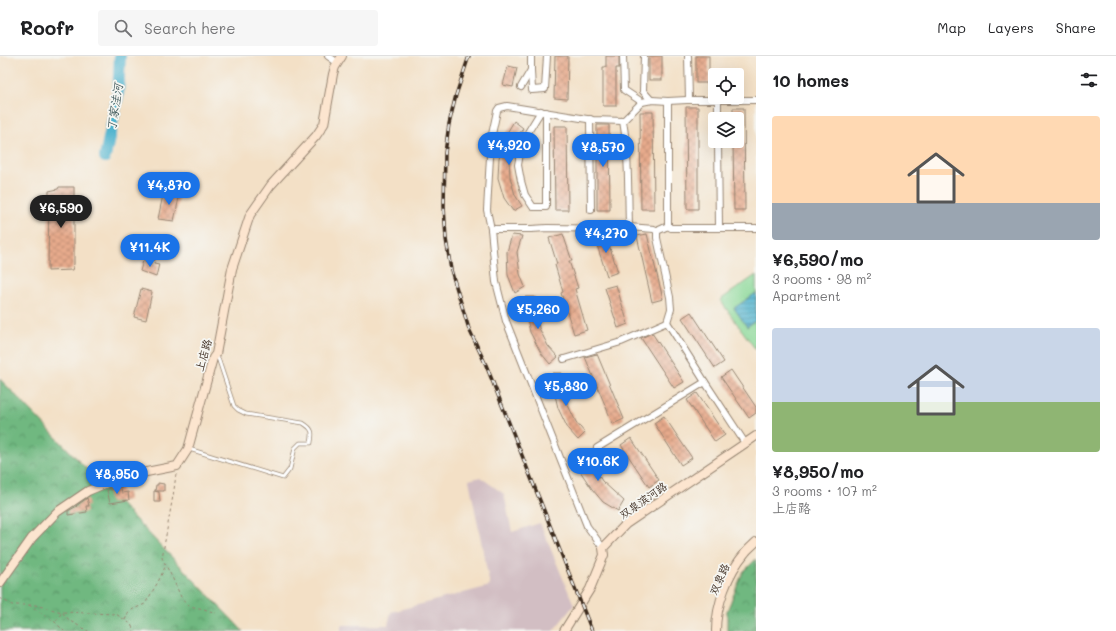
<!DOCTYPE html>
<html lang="en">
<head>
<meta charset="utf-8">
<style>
	body { margin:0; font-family:Mali,"LXGW WenKai TC",sans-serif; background:#f6f6f6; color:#202124; height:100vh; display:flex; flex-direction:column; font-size:15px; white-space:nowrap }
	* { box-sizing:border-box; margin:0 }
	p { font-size:13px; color:#757577 }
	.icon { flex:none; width:22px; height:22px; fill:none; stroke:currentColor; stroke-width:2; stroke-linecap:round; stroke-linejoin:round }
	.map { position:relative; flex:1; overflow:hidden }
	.sheet { display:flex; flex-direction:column; background:#fff; width:360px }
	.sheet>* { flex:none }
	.buttons { position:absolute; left:708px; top:12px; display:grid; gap:8px }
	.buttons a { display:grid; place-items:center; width:36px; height:36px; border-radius:4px; background:#fff; box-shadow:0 4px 16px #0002; font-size:20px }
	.price { position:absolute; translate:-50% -34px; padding:0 9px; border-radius:14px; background:#1a73e8; color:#fff; font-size:13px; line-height:26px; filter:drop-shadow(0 1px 2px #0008) }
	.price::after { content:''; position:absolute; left:50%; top:24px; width:12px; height:9px; margin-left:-6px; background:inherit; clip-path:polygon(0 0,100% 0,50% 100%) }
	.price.current { background:#222; color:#fff }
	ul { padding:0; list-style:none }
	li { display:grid; align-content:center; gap:8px; height:212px; padding:0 16px }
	li span { display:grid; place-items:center; height:124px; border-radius:4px; color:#555 }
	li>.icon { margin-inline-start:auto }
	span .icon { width:72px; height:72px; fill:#fffc; stroke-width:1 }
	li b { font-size:17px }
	h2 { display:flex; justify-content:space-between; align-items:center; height:48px; padding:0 16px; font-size:17px }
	header { display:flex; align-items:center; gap:24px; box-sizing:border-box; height:56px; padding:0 20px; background:#fff; border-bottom:1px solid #e0e0e0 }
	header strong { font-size:19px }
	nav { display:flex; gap:22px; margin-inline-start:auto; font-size:14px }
	.search { width:280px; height:36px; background:#f6f6f6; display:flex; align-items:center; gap:10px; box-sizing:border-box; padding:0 14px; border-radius:4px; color:#757577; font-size:15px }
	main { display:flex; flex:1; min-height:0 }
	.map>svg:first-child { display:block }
</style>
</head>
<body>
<header>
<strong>Roofr</strong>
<div class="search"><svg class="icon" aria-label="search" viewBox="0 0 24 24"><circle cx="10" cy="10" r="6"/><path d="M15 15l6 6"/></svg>Search here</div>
<nav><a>Map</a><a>Layers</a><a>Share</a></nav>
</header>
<main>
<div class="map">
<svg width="756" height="575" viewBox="0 0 756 575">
	<defs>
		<pattern id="forest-crowns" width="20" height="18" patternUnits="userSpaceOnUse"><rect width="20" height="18" fill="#6fb880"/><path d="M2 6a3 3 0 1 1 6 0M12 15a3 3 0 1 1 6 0" fill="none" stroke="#5c9668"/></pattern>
		<pattern id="water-rules" width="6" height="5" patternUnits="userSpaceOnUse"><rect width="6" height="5" fill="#50b3ce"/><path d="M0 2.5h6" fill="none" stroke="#4492a7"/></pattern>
		<pattern id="building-cross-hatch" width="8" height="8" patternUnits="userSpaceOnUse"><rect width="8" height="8" fill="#e7aa8c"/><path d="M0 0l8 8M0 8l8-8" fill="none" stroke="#bc8b72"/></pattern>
	</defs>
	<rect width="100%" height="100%" fill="#f6f6f2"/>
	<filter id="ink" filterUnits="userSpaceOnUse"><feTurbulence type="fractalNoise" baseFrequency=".025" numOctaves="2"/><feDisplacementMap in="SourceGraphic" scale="8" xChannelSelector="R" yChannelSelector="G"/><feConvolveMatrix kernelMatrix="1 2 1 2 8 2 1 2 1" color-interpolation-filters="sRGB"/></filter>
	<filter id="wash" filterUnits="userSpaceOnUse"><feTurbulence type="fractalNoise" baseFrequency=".012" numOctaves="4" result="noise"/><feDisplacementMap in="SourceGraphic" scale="16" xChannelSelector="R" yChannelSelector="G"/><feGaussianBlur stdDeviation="0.9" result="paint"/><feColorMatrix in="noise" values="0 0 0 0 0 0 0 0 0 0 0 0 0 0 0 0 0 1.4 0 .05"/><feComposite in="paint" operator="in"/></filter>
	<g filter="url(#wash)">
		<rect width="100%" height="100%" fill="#f3e0c6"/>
		<path fill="#d2bec3" d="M480,421L504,438L512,476L540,467L574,549L553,575H341V569H388L391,556L490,530L469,424Z"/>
		<path fill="#8ad897" stroke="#62815a" d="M756,219V294L720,244Z"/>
		<g fill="url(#forest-crowns)" stroke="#55714f">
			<path d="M0,323L243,575H0Z"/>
			<path d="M756,503V575H727V555L743,516Z"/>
		</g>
		<path fill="url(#water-rules)" stroke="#466e76" d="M756,237V264L747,271L734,252Z"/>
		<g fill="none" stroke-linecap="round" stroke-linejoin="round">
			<path stroke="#50b3ce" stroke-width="12" d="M105,101L118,39L120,0"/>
		</g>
		<g id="blocks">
			<g fill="url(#building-cross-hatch)">
				<path d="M555,0H568L567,43L554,42Z"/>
				<path d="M606,0H619V12H616V50H603V11H606Z"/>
				<rect x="649" y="0" width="13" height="24"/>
				<rect x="696" y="0" width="13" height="27"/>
				<path d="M508,10L517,12L513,31L503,29Z"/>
				<path d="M686,51H698V153H687Z"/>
				<path d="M733,52H744L745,154H734L733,85H737V63H733Z"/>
				<path d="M640,56H653L654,153H641Z"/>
				<path d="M514,65L523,72L514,88L509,102L510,121L515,139L522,150L513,155L504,142L498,122L499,102L504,82Z"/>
				<path d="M597,69H609L610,154H597Z"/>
				<path d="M554,70H567L568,154H555Z"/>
				<path d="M59,131H74V208L72,214L48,215L49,135L58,133Z"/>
				<path d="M164,134L180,137L174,165L158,163Z"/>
				<path d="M603,177H605L618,216L607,220L594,180Z"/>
				<path d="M563,178L572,205H569L578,232L575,233L587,274L574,278L561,237L563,236L555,209L557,208L549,182Z"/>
				<path d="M647,178L663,243L652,246L637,180Z"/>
				<path d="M512,179L522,180L517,196L520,218L525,231L515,237L508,219L507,196Z"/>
				<path d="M147,203L155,204L154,207L159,208L156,221L140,215L143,205H146Z"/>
				<path d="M616,229L628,268L618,272L605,232Z"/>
				<path d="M141,233L152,236L146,264L134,261Z"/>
				<path d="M525,241H535V252L539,272L548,290L558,301L550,308L541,297L530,276L525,254Z"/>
				<path d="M691,256L724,306L715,312L682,262Z"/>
				<path d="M652,277L684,326L674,332L641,282Z"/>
				<path d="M597,298L624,363L613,368L585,301Z"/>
				<path d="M731,314L756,351V357L749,362L721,321Z"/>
				<path d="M553,317H562V328L567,347L576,366L585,377L578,384L568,373L558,352L553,330Z"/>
				<path d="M697,337L725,379L715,386L687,344Z"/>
				<path d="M664,360L692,402L681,409L654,367Z"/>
				<path d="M631,382L659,424L649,431L621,389Z"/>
				<path d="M588,394L592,408L602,425L624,445L618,455L603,446L592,433L580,415L577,396Z"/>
				<path d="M158,427L164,428V435H155L156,429H158Z"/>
				<path d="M121,431L122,437L128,436L129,444L110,447L107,434Z"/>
				<path d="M154,435L159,436L160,446H154Z"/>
				<path d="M87,442L89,450H86L87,456L68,459V455L77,450H76Z"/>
			</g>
		</g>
	</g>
	<g filter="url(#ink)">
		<use href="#blocks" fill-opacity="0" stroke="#978572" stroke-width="1"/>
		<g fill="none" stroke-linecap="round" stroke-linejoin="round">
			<g stroke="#978572" stroke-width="4.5">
				<path id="lane" d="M189,393L283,422L290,413L295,392L300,387H311C313,376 313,373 303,367L246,358L238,354L234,350L217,299"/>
			</g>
			<g stroke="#978572" stroke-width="8">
				<g id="street">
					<path d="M328,0L338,7"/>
					<path d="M623,0L624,34L642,46"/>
					<path d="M644,0L643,35L651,44"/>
					<path d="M688,0L689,44"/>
					<path d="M531,14L532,34L545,33L547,0"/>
					<path d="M521,31L531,14V0"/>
					<path d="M718,44V63"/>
					<path d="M541,55L522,86L518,109L521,125L525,139L533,151H546V56"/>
					<path d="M590,63L591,154"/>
					<path d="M623,65C629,100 628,136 629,171"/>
					<path d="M718,85L719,171"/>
					<path d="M668,170V45"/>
					<path d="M491,173H531L547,172L624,173L629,171L654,173L657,175L668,170L671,172H756"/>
					<path d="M667,266L705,326L745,387"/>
					<path d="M564,303L621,286L667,266L671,253L670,241L657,182V175"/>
					<path d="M597,392L705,326"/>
					<path d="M603,492L587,470L506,265L496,226L491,173L487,154L491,83L497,55L499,52L507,50L593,64L623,65L642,46L652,44L668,45L687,44H756"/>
				</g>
			</g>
			<g stroke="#978572" stroke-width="10">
				<g id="secondary">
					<path d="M0,527L32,482L57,456L88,435L121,421L177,410L188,393L213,302L216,298L232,213L250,159L271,129L316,80L324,68L333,18L335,11L342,0"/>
					<path d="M564,575L590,533L604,499L603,492L626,468L756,380"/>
					<path d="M716,575C716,549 728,517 745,497C748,493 752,490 756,486"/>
				</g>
			</g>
			<g stroke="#978572" stroke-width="1" stroke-dasharray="3 3" stroke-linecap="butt">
				<path d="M176,418L174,434L162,502L172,521L181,541L189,550L204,553L216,557"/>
				<path d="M0,542L12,549H35L62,556L116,558L131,568L134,575"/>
				<path d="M29,549L55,566L64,575"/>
				<path d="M125,564L129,555L145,548L158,526L166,509"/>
				<path d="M56,565L62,556L70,565L88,575"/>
			</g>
			<use href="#lane" stroke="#fff" stroke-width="3"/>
			<use href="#street" stroke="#fff" stroke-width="6"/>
			<use href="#secondary" stroke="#fce5cf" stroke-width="8"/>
			<g stroke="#3b2a1e" stroke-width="3.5">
				<path id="rail" d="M469,0L456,39L449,68L445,97L444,150L446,183L451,214L469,273L486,309L592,575"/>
			</g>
			<use href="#rail" stroke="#f6f6f2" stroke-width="2" stroke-dasharray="6" stroke-linecap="butt"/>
		</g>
	</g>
	<g text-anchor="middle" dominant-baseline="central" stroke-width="3.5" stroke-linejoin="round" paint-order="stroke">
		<g font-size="11" fill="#3b2a1e" stroke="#f6f6f2">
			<text transform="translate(203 299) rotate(-74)">上店路</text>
			<text transform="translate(643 444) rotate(-35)">双泉滨河路</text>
			<text transform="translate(719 523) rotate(-66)">双泉路</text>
		</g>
		<g font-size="12" font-style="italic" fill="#425a5c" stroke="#f6f6f2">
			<text transform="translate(114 51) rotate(-81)">丁家洼河</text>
		</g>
	</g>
</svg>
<div class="buttons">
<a><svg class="icon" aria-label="locate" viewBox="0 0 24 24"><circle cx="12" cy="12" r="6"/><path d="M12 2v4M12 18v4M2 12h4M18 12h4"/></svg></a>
<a><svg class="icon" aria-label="layers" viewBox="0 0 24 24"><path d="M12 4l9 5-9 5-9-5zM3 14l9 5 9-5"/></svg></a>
</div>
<b class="price" style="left:509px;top:110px">¥4,920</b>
<b class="price" style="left:603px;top:112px">¥8,570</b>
<b class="price" style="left:169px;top:150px">¥4,870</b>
<b class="price current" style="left:61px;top:173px">¥6,590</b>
<b class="price" style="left:606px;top:198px">¥4,270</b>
<b class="price" style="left:150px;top:212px">¥11.4K</b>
<b class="price" style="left:538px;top:274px">¥5,260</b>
<b class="price" style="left:566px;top:351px">¥5,830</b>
<b class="price" style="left:598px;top:426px">¥10.6K</b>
<b class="price" style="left:117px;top:439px">¥8,950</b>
</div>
<section class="sheet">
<h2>10 homes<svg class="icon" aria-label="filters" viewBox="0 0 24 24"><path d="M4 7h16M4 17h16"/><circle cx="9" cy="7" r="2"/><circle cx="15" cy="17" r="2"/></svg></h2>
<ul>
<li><span style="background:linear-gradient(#ffd9b3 70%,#9aa5b1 0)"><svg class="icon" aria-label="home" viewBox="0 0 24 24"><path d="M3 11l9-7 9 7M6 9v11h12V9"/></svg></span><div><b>¥6,590/mo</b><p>3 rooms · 98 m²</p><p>Apartment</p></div></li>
<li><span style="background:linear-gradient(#c9d6e8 60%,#8fb573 0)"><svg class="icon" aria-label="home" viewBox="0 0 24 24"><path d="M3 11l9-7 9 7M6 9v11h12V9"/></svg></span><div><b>¥8,950/mo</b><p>3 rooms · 107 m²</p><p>上店路</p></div></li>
</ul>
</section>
</main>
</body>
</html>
